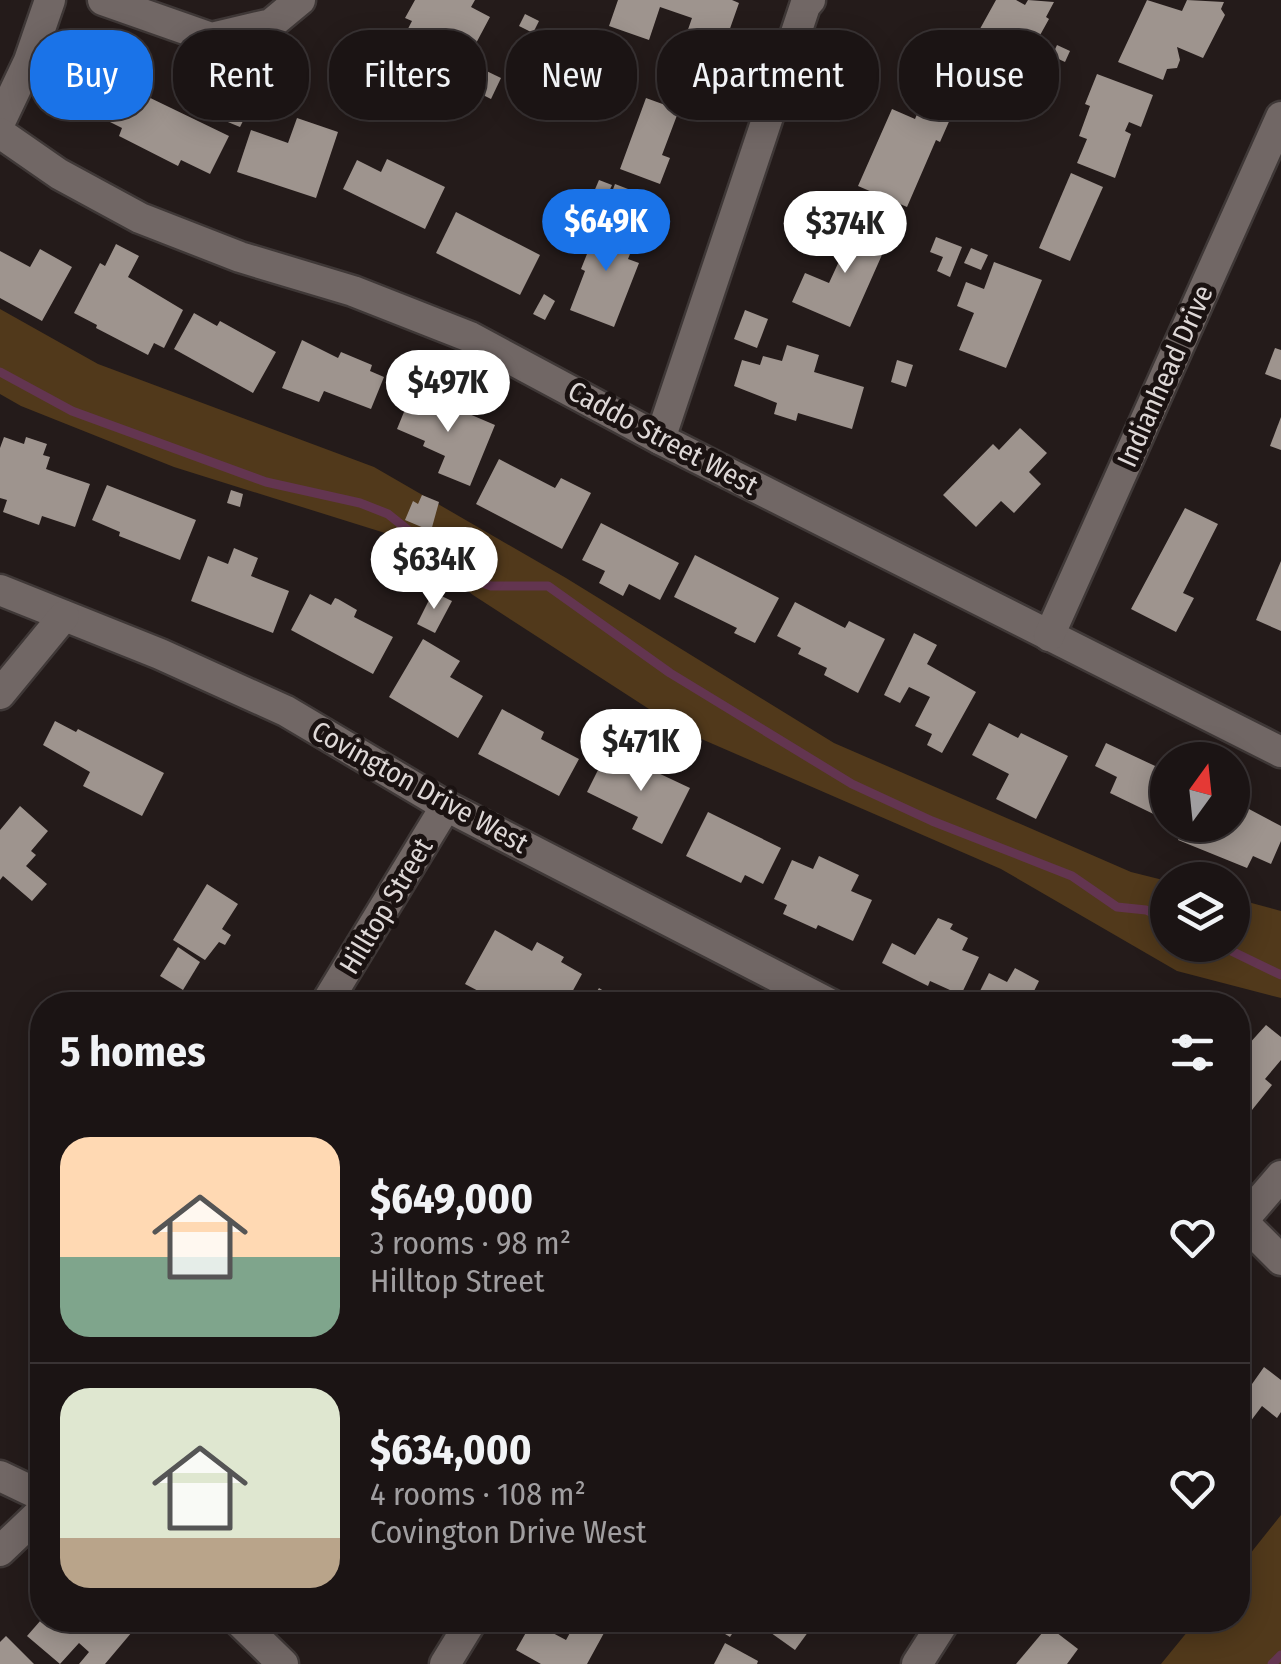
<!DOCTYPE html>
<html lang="en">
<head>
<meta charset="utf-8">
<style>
	body { margin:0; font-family:"Fira Sans Condensed",sans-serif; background:#241d1d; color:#f1f3f6; height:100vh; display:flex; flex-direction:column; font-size:38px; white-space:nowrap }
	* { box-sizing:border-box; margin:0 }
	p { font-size:32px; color:#a09ea0 }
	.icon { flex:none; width:55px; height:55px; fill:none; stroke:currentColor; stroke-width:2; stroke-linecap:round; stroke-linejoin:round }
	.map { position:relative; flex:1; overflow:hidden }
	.panel { position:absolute; left:30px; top:992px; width:1220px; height:640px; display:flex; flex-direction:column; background:#1b1414; border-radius:40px; box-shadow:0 5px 25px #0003,0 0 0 2px #393334 }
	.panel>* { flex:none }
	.banner { position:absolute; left:30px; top:30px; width:1222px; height:90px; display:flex; gap:20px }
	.needle { width:65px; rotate:15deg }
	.controls { position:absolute; left:1150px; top:742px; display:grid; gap:20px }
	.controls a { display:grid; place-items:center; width:100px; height:100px; border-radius:50%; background:#1b1414; box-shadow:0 5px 25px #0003,0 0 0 2px #393334; font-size:50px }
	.price { position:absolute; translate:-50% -85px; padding:0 22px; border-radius:35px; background:#fff; color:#222; font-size:32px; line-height:65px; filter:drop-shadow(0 2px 5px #0008) }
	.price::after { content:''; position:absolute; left:50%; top:60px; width:30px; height:22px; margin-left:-15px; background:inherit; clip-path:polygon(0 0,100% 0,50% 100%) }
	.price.active { background:#1a73e8; color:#fff }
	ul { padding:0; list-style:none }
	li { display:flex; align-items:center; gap:30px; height:250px; padding:0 30px }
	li+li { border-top:2px solid #393334 }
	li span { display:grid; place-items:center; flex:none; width:280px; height:200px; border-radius:30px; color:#555 }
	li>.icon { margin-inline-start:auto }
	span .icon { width:120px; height:120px; fill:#fffc; stroke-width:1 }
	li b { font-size:42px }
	h2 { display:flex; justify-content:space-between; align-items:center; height:120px; padding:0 30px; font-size:42px }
	.tag { padding:0 35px; border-radius:40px; background:#1b1414; box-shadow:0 5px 25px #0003,0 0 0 2px #393334; font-size:35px; line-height:90px }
	.tag.active { background:#1a73e8; color:#fff }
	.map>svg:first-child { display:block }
</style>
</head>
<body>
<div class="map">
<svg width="1281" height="1664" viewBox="0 0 1281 1664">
	<rect width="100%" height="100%" fill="#241b1a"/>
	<g fill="#51391b">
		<path d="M0,309L98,364L374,467L566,578L834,743L1131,872L1167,881L1168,945H1232L1233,898L1281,911V998L1177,971L1001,869L683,731L473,595L401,538L174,467L21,406L0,394Z"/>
		<path d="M1281,1515V1664H1161L1197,1620H1238V1569Z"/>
	</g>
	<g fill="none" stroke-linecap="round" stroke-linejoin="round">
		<g stroke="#633550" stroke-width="9">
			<path d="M0,372L72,411L266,482L360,503L388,514L468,578L491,586H548L670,673L852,784L932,821L1072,876L1117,907L1146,910L1168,920"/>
			<path d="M1219,945L1281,975"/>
			<path d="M1272,1664L1281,1655"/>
		</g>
	</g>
	<g fill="#9e948e">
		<path d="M415,0H475L471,7L490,17L457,79L398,48L412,21L405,18Z"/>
		<path d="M618,0H732L739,3L721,54L684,41L692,18L660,7L649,40L609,26Z"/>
		<path d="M996,0H1016L1025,5L1028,0L1054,2L1046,17L1049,19L1003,102L938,66L949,45L966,54Z"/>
		<path d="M1147,0L1182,11L1187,0L1224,2L1221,9L1225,15L1203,58L1177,47L1180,60L1177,68L1167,69L1163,80L1118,62Z"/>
		<path d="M525,14L539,21L533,33L519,26Z"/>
		<path d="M1057,45L1070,51L1065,62L1052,56Z"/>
		<path d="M474,65L501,78L491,99L465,86Z"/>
		<path d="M1097,74L1153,95L1141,127L1129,122L1125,131L1131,134L1115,178L1077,163L1087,139L1079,136L1090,106L1085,104Z"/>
		<path d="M140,93L229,136L210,174L181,160L178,166L119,136L122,128L102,118L113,95L133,105Z"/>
		<path d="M925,95L955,108L940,142L936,140L907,207L858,186L892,109L915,119Z"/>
		<path d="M235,96L252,103L240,127L223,120Z"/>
		<path d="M646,98L679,110L662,155L670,158L660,184L620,169Z"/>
		<path d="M297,118L338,132L316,198L237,172L251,130L288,143Z"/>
		<path d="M387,159L445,187L425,229L343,189L357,160L381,172Z"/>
		<path d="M1071,173L1103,187L1070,261L1039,248Z"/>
		<path d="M599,180L612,185L603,206L590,201Z"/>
		<path d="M615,184L654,199L643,228L604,213Z"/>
		<path d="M456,212L540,255L520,295L436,253Z"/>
		<path d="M601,219L638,234L628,259L639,263L614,327L570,310L585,271L581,269Z"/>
		<path d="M847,220L889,239L850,327L792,302L805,273L829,283L841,257L833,253Z"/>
		<path d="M936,237L962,247L950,277L937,271L943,257L930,252Z"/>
		<path d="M116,244L139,256L128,277L183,310L164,348L154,343L148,355L96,328L97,325L74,313L100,263L105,266Z"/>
		<path d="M971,248L988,255L981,270L964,263Z"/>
		<path d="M40,249L72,267L42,321L0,298V251L30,267Z"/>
		<path d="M994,262L1042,280L1006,368L959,350L974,313L957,306L966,282L984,289Z"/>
		<path d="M544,294L555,301L545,320L533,314Z"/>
		<path d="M745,310L768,319L757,348L734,339Z"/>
		<path d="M194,313L217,326L220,321L276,352L253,393L174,349Z"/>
		<path d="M302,340L338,358L341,352L372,365L370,371L384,377L371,409L324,391L319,402L282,388Z"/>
		<path d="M787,345L819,355L814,372L864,387L852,429L798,413L796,421L774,414L777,403L734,386L742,360L760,365L763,356L782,361Z"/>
		<path d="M1275,348L1281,350V380L1265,374Z"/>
		<path d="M897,360L913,365L906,387L891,382Z"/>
		<path d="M413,390L495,425L470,486L438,473L445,456L423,446L425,441L397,429Z"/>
		<path d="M1281,417V450L1270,446Z"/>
		<path d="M1020,428L1047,453L1029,472L1041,484L1014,513L1001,501L976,527L943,495L993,444L999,450Z"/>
		<path d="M4,437L24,444L26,437L47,444L43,455L50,457L46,469L90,484L75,527L42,516L39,525L3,512L7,500L0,498V448Z"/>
		<path d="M499,459L555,488L561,478L591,493L562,549L476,504Z"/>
		<path d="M107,485L196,520L180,560L119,536L120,532L92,520Z"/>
		<path d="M231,490L243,494L240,507L227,503Z"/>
		<path d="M422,495L439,502L431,531L405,520L413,501L418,504Z"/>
		<path d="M1185,508L1218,524L1183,593L1194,598L1176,632L1131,609Z"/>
		<path d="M601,523L679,563L660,600L629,584L623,596L599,583L605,571L582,560Z"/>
		<path d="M234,548L258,558L251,576L289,591L273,633L191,601L208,556L228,564Z"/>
		<path d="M695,555L779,598L755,643L734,633L737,628L674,597Z"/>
		<path d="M1281,561V631L1256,620Z"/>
		<path d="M432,564L438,575L424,583L418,572Z"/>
		<path d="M433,592L452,601L435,633L417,624Z"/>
		<path d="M310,594L331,605L335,598L338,599L357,610L354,617L393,637L373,674L291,630Z"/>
		<path d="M795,602L845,628L849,621L885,639L858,693L824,675L827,668L798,654L801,648L777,636Z"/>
		<path d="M914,633L937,645L927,664L976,692L942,753L927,745L932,734L915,726L930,697L909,687L900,703L884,695Z"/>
		<path d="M423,639L460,661L450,677L483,696L458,738L389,697Z"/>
		<path d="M502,709L544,732L541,739L579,759L559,796L478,754Z"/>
		<path d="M55,721L76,732L78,729L164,773L142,816L83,786L90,772L43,745Z"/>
		<path d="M989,723L1018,738L1021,733L1068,756L1036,819L996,799L1009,774L972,755Z"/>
		<path d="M1106,743L1168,772V821L1110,793L1117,777L1095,766Z"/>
		<path d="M641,752L661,762L656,772L690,788L662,844L632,829L638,817L587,792L606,754L633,767Z"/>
		<path d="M1232,800L1281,826V841L1271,864L1253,856L1247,868L1178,840L1186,825H1232Z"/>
		<path d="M20,806L48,831L31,851L36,855L26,866L47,884L32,901L3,876L0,880V830Z"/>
		<path d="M708,812L781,848L763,884L745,875L741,883L686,856Z"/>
		<path d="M819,856L859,875L851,891L872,900L853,941L818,925L816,929L783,914L787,905L774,899L792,860L813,869Z"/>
		<path d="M207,884L238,904L222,929L231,935L225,945L219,942L205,960L173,940Z"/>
		<path d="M938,918L953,924L950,929L968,938L962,950L979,957L961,995L930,981L928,986L882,963L892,943L915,955Z"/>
		<path d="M495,930L532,951L537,942L564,957L561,962L582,974L565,1005H505L465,984Z"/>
		<path d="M178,947L200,962L183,990L160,976Z"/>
		<path d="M1015,968L1039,981L1032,995L1051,1005H973L989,973L1007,982Z"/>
		<path d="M599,988L610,995L603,1005L591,1001Z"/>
		<path d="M1266,1025L1281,1037V1060L1265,1079L1272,1085L1248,1115L1244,1112L1238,1119V1056Z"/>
		<path d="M1264,1367L1281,1380V1412L1277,1418L1262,1406L1238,1438V1373L1252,1384Z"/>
		<path d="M41,1620H117L132,1632L105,1664H79L89,1652L79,1643L60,1664L27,1636Z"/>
		<path d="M358,1620H389L382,1632Z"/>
		<path d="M577,1620L610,1622L587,1664H541L516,1650L532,1622L566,1640Z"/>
		<path d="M702,1620H741L730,1637Z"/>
		<path d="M753,1620H808L814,1624L795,1650Z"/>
		<path d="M1048,1626L1078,1649L1067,1664H1016Z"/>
		<path d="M6,1636L34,1664H0V1642Z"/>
		<path d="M725,1643L758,1661L757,1664H714Z"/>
	</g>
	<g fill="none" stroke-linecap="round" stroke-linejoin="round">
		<g stroke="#3f3837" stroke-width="35">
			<g id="minor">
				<path d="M103,0L211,38L271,24L300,0"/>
				<path d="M0,122L29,61L50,0"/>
				<path d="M0,133L59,174L140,218L240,257L353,291L470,337L660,439L1281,752"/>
				<path d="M660,439L805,6L810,0"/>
				<path d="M0,590L160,654L286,711L446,806L832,1005"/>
				<path d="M1049,636L1281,117"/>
				<path d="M0,694L64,616"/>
				<path d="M325,1005L446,806"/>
				<path d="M1238,1217L1281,1260"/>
				<path d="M1238,1226L1281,1176"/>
				<path d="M0,1476L42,1496"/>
				<path d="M0,1551L42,1511"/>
				<path d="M238,1620L283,1664"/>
				<path d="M445,1664L472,1620"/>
				<path d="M917,1664L945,1620"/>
			</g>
		</g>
		<use href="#minor" stroke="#716765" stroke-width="30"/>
	</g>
	<g text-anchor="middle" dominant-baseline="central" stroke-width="10" stroke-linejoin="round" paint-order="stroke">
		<g font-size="28" fill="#ded8d7" stroke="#1a1211">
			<text transform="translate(1165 376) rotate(-66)">Indianhead Drive</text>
			<text transform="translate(663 438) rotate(28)">Caddo Street West</text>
			<text transform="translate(420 787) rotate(29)">Covington Drive West</text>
			<text transform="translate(386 906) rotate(-59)">Hilltop Street</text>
		</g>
	</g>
</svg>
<div class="controls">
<a><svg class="needle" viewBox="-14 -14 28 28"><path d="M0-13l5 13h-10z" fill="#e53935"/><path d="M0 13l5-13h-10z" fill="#a09ea0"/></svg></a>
<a><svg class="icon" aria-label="layers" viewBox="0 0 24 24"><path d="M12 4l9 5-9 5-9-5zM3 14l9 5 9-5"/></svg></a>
</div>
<b class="price active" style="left:606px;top:274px">$649K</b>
<b class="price" style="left:845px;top:276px">$374K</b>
<b class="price" style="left:448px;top:435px">$497K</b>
<b class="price" style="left:434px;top:612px">$634K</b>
<b class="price" style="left:641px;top:794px">$471K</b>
<div class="banner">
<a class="tag active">Buy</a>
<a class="tag">Rent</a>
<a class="tag">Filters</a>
<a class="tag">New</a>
<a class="tag">Apartment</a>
<a class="tag">House</a>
</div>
<section class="panel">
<h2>5 homes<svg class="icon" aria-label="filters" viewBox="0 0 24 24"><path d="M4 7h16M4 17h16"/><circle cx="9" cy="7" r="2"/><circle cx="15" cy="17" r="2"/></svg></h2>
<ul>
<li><span style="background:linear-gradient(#ffd9b3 60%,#7fa58c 0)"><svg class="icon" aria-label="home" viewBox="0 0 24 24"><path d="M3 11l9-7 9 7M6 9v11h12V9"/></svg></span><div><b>$649,000</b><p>3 rooms · 98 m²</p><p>Hilltop Street</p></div><svg class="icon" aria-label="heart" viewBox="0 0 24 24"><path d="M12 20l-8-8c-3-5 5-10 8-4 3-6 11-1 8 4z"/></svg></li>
<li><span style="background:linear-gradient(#dfe7d0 75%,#b9a48a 0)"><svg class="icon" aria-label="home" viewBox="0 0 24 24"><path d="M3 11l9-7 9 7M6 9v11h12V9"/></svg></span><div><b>$634,000</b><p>4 rooms · 108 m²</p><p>Covington Drive West</p></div><svg class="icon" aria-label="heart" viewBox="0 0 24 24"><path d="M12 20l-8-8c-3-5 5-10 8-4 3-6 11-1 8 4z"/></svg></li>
</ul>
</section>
</div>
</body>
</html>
